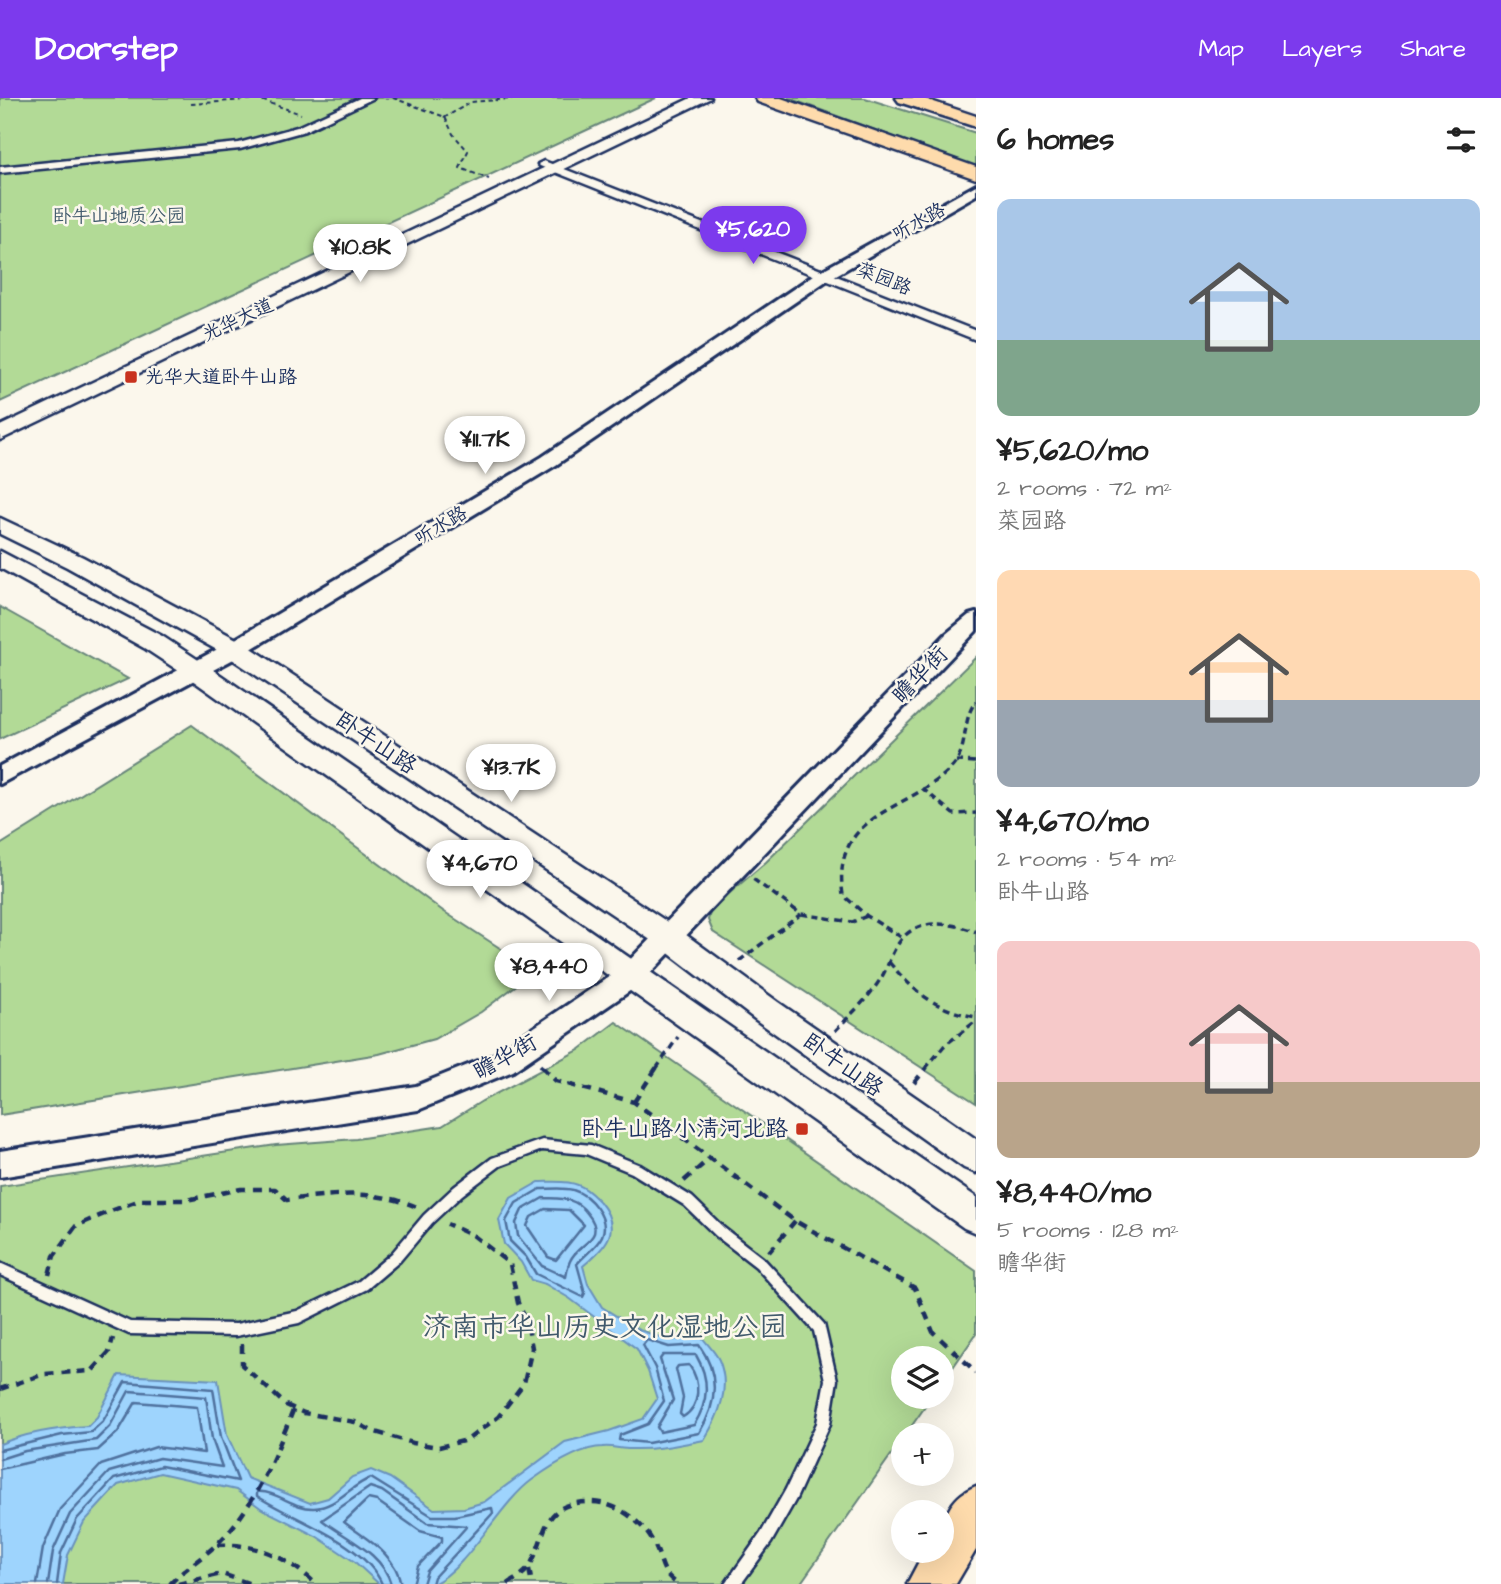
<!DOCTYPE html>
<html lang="en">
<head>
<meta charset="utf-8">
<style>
	body { margin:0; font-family:"Architects Daughter","LXGW WenKai TC",sans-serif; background:#f2f2f2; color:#222; height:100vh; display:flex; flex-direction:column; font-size:26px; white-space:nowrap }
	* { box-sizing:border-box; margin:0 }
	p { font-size:23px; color:#767676 }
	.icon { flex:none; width:38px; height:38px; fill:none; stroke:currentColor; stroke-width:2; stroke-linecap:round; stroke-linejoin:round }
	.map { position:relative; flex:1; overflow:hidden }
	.panel { display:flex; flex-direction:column; background:#fff; width:525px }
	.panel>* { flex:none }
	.tools { position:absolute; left:891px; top:1248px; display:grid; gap:14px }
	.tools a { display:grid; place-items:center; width:63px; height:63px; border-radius:50%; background:#fff; box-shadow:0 7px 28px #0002; font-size:35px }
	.price { position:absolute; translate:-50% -60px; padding:0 16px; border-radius:24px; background:#fff; color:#222; font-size:23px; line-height:46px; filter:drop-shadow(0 2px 4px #0008) }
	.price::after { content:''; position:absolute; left:50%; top:42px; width:21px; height:16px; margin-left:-10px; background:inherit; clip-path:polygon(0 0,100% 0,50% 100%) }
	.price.selected { background:#7c3aed; color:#fff }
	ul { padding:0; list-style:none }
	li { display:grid; align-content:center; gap:14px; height:371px; padding:0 21px }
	li span { display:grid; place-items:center; height:217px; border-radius:14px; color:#555 }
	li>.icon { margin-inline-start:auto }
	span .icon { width:126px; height:126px; fill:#fffc; stroke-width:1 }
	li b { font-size:30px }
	h2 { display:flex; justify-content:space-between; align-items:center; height:84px; padding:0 21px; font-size:30px }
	header { display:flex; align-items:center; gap:42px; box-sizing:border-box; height:98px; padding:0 35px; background:#7c3aed; color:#fff }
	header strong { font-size:33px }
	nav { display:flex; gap:38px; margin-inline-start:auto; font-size:24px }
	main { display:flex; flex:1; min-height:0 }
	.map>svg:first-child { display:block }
</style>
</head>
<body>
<header>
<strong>Doorstep</strong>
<nav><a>Map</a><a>Layers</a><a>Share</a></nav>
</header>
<main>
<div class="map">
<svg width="976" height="1486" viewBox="0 0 976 1486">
	<rect width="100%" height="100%" fill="#fbf7ec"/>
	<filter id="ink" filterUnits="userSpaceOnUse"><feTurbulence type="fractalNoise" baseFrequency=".0143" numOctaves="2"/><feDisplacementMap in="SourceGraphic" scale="14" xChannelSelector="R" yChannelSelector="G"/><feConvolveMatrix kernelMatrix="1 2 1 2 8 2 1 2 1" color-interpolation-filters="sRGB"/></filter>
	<g filter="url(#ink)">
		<g fill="#b2da96" stroke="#66847a" stroke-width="2">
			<path d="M0,0H656L0,304Z"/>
			<path d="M788,0H865L976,35V69Z"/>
			<path d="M0,509L128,581L0,641Z"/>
			<path d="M976,559V1005L713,834L708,822L711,811L766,764Z"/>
			<path d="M192,627L443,813L535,873L481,914L434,941L379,956L0,1017V747Z"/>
			<path d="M616,924L976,1173V1236L942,1285V1260H903V1298L932,1299L800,1486H0V1088L276,1047L356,1041L442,1028L482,1003L579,952Z"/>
		</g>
		<path fill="#9ed4fd" stroke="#6a92bd" stroke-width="2" d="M539,1084C551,1084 567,1082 578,1087C587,1090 593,1097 600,1104C623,1132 606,1149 583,1168L588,1186L602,1209L639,1232L670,1242L702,1239C707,1246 715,1254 719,1262C731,1290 719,1318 704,1342C679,1347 655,1352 630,1351C621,1351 612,1348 603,1349C580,1349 550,1369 532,1382C499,1406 468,1470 433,1486H379L355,1464L316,1438L262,1411L236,1392L160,1375L118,1387L84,1424L68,1457L63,1486H0V1346C28,1334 57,1330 88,1328L97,1319L119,1277L218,1282L227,1337L247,1380L310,1405L328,1400L352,1379L371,1372L390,1380L434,1411L464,1410L484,1404L565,1344L609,1333L643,1321L657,1301L648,1273L637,1251L569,1200L545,1186L531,1182L521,1164L504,1146L499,1122L511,1100Z"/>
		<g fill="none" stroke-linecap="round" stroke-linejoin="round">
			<g stroke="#4f719e" stroke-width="2.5">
				<path d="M540,1091C550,1091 563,1089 573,1092C590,1097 610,1120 602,1138C597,1149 585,1156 577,1166L585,1195L583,1199L536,1176L526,1159L510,1143L506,1123L516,1105Z"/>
				<path d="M543,1100C562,1101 575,1099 587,1115C609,1141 578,1144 570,1163C568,1167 567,1174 566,1179L542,1168L518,1138L516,1125L522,1112Z"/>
				<path d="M545,1111L569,1112L584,1127L556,1162L548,1159L527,1128L531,1119Z"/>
				<path d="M647,1242L669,1249L699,1247C720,1276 718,1305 699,1335L648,1345L619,1342L620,1337L648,1326L664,1303L655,1270L643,1247Z"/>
				<path d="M663,1257H696C710,1281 709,1303 694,1327L660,1334L657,1329L673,1302L660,1261Z"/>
				<path d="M689,1267C701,1283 701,1308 683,1319L680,1316L683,1300L676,1271L678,1268Z"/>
				<path d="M0,1352L62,1337L91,1334L103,1323L125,1284L213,1291L221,1339L238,1383L161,1368L114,1381L77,1421L61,1455L57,1486"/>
				<path d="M0,1361L25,1353L96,1342L110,1328L129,1293L206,1299L212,1341L222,1369L159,1360L109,1374L70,1416L53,1453L48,1486"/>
				<path d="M0,1371L65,1356L98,1352L118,1334L136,1304L197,1309L204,1355L156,1349L101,1367L60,1411L43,1450L37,1486"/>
				<path d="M382,1486C363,1443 295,1423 257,1398V1394C276,1392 294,1411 314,1410C338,1409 350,1387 371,1380L432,1418H455L492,1410L493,1415L434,1479L432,1486"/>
				<path d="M391,1486C382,1454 346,1441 322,1422L370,1389L382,1393L427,1425L467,1428L427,1473L423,1486"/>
				<path d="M401,1486C395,1455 367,1442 344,1424L368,1401L377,1403L420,1433L442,1439V1443L418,1468L413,1486"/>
			</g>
			<g stroke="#1b2f5e" stroke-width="5">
				<path id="service" d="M542,1042L591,1047L640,1067L692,1099L724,1130L764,1161L824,1226L837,1282L830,1326L796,1401L771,1445L741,1486H725L761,1435L786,1391L817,1325L825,1282L814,1233L756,1169L716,1138L684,1107L632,1075L586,1056L542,1052L500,1068L462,1097L432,1125L400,1163L367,1191L299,1225L236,1238L129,1236L0,1177V1165L130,1224L236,1226L297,1213L359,1183L392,1155L424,1117L454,1089L492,1060Z"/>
			</g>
			<g stroke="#1b2f5e" stroke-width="5">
				<g id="minor">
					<path d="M360,0H374L305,33L240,51L0,75V69L239,45L297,29Z"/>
					<path d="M544,63L976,233V242L540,68L538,66Z"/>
				</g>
			</g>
			<g stroke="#1b2f5e" stroke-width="6">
				<g id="tertiary">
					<path d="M976,87V97L829,181L556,367L243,556L0,686V668L227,546L542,359L817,175Z"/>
					<path d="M976,515V533L640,886L513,973L418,1012L0,1079V1053L416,988L493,957L622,870L946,536L969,517Z"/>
				</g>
			</g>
			<g stroke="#1b2f5e" stroke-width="5">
				<g id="secondary">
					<path d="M691,0H711L0,342V328Z"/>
					<path d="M0,420L83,459L244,545L678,831L778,904L976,1041V1075L964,1070L756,922L658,847L226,557L67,469L0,436Z"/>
					<path d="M0,453L162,538L206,567L976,1099V1135L964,1130L188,579L144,550L0,470Z"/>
				</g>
			</g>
			<g stroke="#1b2f5e" stroke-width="5">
				<g id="primary">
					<path d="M755,0H781L976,69V81L758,4Z"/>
					<path d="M896,0H922L976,18V29L899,4Z"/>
					<path d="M976,1388V1452L956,1486H907L925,1452H942C942,1423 947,1400 976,1388Z"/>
				</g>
			</g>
			<g stroke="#1b2f5e" stroke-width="2" stroke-dasharray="4.5 3.5" stroke-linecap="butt">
				<path d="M393,0L445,19L453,36L468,53L460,70L489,81"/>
				<path d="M191,6L258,1L301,16"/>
				<path d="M444,20L471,4L524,0"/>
			</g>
			<g stroke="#1b2f5e" stroke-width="3.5" stroke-dasharray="7 5" stroke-linecap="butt">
				<path d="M956,663L976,664"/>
				<path d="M922,690L953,716L976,715"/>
				<path d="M753,781L801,816L852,824L867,818"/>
				<path d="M901,839L867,818L843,797C830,712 911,714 953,668C969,650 961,622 976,603"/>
				<path d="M739,863L801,816"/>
				<path d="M889,864C914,894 936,912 976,919"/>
				<path d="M835,933C851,916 869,900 881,880C888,869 891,856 898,846C915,819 950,824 976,834"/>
				<path d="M540,967L544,971"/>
				<path d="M656,971L678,939"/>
				<path d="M925,971L944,948L976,923"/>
			</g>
			<g stroke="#1b2f5e" stroke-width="4.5" stroke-dasharray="9 7" stroke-linecap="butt">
				<path d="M542,969L556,983L634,1004L795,1123L915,1190L933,1234L976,1274"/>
				<path d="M914,985L927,969"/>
				<path d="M634,1004L657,969"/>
				<path d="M684,1083L709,1061"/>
				<path d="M769,1154L795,1123"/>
				<path d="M49,1177L54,1158L76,1128L116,1111L140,1102H186L241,1091H275L287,1102C332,1096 376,1091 419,1110"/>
				<path d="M242,1246V1267L286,1307L304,1315L355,1324L372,1333L413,1345L439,1349L467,1342L498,1319L524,1285L532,1250L527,1224L518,1205L510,1166L474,1138L447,1126"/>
				<path d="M0,1291L44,1276L92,1273L109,1254L113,1240"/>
				<path d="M217,1447C257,1445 287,1459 316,1486"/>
				<path d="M529,1471L532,1486"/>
				<path d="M170,1486C184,1471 201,1461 216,1447C254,1411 275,1358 294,1310"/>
				<path d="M178,1486L222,1476L251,1486"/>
				<path d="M508,1486C515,1481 524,1477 529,1469C548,1438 539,1405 589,1404C614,1403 643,1423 654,1446C663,1463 660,1475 678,1486"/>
			</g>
			<use href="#service" fill="#fbf7ec" fill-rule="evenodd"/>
			<use href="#minor" fill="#fbf7ec" fill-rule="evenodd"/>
			<use href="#tertiary" fill="#fbf7ec" fill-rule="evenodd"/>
			<use href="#secondary" fill="#fbf7ec" fill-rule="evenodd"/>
			<use href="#primary" fill="#fedbac" fill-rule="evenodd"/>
		</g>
	</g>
	<g fill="#c8321e" stroke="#fbf7ec" stroke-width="2.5">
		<rect x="124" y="272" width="14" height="14" rx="3.5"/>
		<rect x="795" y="1024" width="14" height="14" rx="3.5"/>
	</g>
	<g text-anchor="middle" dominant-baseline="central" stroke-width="5" stroke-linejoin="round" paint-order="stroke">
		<g font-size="19" fill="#415a6c" stroke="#fbf7ec">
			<text x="119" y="118">卧牛山地质公园</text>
		</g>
		<g font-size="19" fill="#1b2f5e" stroke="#fbf7ec">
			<text transform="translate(919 124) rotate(-29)">听水路</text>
			<text transform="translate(884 181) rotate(22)">菜园路</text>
			<text transform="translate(238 222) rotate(-25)">光华大道</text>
			<text transform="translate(441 428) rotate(-31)">听水路</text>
		</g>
		<g font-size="19" fill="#1b2f5e" stroke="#fbf7ec" text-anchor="start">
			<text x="145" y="279">光华大道卧牛山路</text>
		</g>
		<g font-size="23" fill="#1b2f5e" stroke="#fbf7ec">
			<text transform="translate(920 577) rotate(-46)">瞻华街</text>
			<text transform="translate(376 645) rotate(34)">卧牛山路</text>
			<text transform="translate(505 959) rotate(-29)">瞻华街</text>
			<text transform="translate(843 967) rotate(35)">卧牛山路</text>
		</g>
		<g font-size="23" fill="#1b2f5e" stroke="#fbf7ec" text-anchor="end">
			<text x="788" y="1031">卧牛山路小清河北路</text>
		</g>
		<g font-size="28" fill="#415a6c" stroke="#fbf7ec">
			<text x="605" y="1229">济南市华山历史文化湿地公园</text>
		</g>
	</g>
</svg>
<div class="tools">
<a><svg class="icon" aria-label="layers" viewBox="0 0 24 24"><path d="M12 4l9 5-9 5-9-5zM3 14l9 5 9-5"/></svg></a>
<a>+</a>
<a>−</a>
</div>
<b class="price selected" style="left:753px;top:168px">¥5,620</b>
<b class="price" style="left:360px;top:186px">¥10.8K</b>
<b class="price" style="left:485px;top:378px">¥11.7K</b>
<b class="price" style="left:511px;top:706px">¥13.7K</b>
<b class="price" style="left:480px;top:802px">¥4,670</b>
<b class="price" style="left:549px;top:905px">¥8,440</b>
</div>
<section class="panel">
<h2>6 homes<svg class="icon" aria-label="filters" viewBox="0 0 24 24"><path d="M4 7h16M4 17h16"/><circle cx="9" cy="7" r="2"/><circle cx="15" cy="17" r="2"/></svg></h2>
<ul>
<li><span style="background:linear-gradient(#a9c7e8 65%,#7fa58c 0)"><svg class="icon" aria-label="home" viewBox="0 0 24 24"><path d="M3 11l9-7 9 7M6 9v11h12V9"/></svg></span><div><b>¥5,620/mo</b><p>2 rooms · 72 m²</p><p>菜园路</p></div></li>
<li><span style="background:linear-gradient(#ffd9b3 60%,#9aa5b1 0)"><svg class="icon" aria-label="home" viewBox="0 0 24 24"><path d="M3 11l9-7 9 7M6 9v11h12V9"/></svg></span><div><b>¥4,670/mo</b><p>2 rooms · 54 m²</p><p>卧牛山路</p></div></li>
<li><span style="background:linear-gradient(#f6c9c9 65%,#b9a48a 0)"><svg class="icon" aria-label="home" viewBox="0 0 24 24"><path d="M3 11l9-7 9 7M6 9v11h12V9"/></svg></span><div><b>¥8,440/mo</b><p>5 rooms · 128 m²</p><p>瞻华街</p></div></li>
</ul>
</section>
</main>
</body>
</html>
